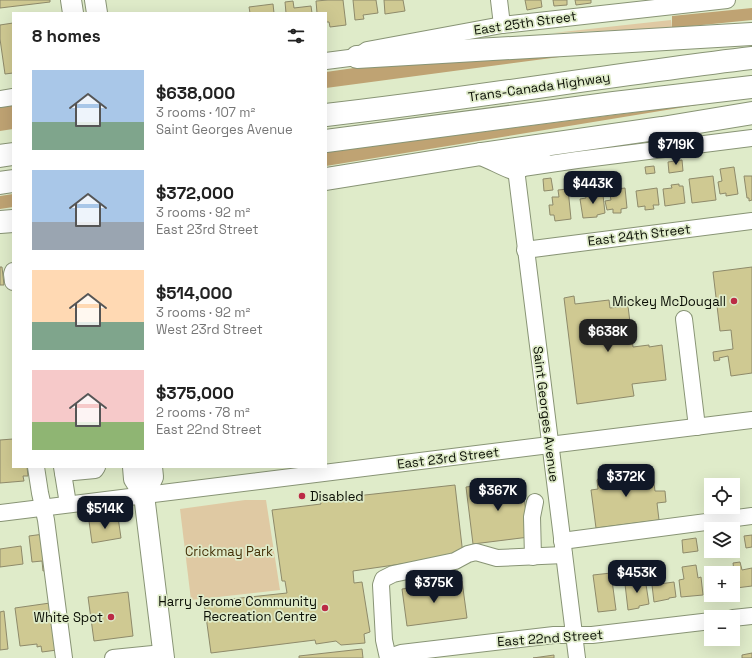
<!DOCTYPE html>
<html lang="en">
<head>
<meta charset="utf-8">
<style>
	body { margin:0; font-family:"Space Grotesk",sans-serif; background:#f6f6f6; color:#222; height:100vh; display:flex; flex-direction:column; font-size:15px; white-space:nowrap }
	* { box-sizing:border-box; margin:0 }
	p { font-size:13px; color:#767676 }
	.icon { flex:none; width:22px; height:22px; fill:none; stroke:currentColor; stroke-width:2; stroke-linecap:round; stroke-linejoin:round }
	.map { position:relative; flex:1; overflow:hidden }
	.side { position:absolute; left:12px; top:12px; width:315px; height:456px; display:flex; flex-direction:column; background:#fff; border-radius:0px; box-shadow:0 4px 16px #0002 }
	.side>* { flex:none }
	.controls { position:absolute; left:704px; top:478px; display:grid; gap:8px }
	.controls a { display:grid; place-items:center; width:36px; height:36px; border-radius:0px; background:#fff; box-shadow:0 4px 16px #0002; font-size:20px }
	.price { position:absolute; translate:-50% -34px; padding:0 9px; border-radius:8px; background:#111827; color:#fff; font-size:13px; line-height:26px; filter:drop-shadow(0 1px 2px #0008) }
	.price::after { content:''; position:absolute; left:50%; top:24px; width:12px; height:9px; margin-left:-6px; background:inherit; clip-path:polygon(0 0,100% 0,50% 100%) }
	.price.current { background:#222; color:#fff }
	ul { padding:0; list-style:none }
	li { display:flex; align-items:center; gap:12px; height:100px; padding:0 20px }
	li span { display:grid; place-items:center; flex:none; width:112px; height:80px; border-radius:0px; color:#555 }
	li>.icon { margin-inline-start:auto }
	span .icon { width:48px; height:48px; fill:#fffc; stroke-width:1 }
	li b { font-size:17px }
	h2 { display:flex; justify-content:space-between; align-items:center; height:48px; padding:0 20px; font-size:17px }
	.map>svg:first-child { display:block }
</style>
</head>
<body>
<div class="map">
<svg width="752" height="658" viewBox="0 0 752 658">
	<rect width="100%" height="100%" fill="#dfebc9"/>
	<g fill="#dfc9a3">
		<path d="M671,20L672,28L553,33Z"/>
		<path d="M245,500H266L280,590L191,600L180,509Z"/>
	</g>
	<g fill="#bfa373">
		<path d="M752,8V20L672,28V16Z"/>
		<path d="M673,42L326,88V72L382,64Z"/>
		<path d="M715,102L326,166V152Z"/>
		<path d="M13,105V129L0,131V107Z"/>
		<path d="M13,194V207L0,209V196Z"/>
	</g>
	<g fill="#cfc992" stroke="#8e8a6a">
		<path d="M0,0H50V2L0,8Z"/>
		<path d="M328,0H343L346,25L330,27L329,22H326V13H317L316,1Z"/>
		<path d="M353,0H376L378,13L363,15L364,19L355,20Z"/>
		<path d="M384,0H403L405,11L385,14Z"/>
		<path d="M525,0H541L542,7L527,10Z"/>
		<path d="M553,0H567V5L554,6Z"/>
		<path d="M575,0H591V3L576,5Z"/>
		<path d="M293,1L294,8L311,6L312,13H286L285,2Z"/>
		<path d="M273,4L274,13H250L249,7Z"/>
		<path d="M13,23V73L5,74L0,39V25Z"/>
		<path d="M682,160L683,171L669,173L668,162Z"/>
		<path d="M654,166L655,173L646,174L645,167Z"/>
		<path d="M734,167L738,194L726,196V193L720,194L718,182L722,181L720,169Z"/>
		<path d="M600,172L602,187L589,189L587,174Z"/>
		<path d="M573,176L575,188L569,189L567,177Z"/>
		<path d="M713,176L716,200L692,203L689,179Z"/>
		<path d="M744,176H752V200L749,201V198H747Z"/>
		<path d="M551,178L553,190L544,191L543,179Z"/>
		<path d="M679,184V186H683L685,203L665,206L663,189L672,188L671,185Z"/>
		<path d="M625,188L627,208L621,209V213H613V209L607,210L605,201L611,200L609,190Z"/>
		<path d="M657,188L659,205H653L654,209L645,210V206L638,207L636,191Z"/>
		<path d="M568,189L571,219L555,221L554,215H550L549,205H553L552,197H559L558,190Z"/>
		<path d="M600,191L601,196L603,195L605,213L597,215V217L583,218L580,199L586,198L585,193Z"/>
		<path d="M0,267H2L4,285H0Z"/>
		<path d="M752,267V373L731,376L728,356L719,358L720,360L714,361L713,352L733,349L731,330L720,331L713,272Z"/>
		<path d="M574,296L575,304L609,300L610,308L628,306L633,347L649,345V347L662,345L666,380L632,384L634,396L577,404L564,298Z"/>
		<path d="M13,439V467H27L28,476H23L24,481L0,483V440Z"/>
		<path d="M652,468L655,491H665L666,502L657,503L659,520L596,528L591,490L598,489L597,480L602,474Z"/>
		<path d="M522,480L529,537L473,544L466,487Z"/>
		<path d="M455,485L463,555L353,571L354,583L362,582L370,632L364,634L365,643L341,645L336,641L316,644L315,640L211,653L204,602L287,593L285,581H282L272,510L321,504L320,500Z"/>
		<path d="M118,517L121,538L92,543L89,521Z"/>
		<path d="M44,534L49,570L43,571L42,561L32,562L29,536Z"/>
		<path d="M752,535V547L746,548L744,536Z"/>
		<path d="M696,538L698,551L683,553L682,540Z"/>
		<path d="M21,546L23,564L0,567V549Z"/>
		<path d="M740,562L742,570L752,568V586L736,588L733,563Z"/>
		<path d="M696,565L698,578L701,577L703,595L681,597L679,580L684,579L682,567Z"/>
		<path d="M715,572L711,573V593L709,581L707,582L706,573Z"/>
		<path d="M611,573L616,610L598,612L593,575Z"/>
		<path d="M645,578L649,604L639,606V608L628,610L625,584L633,583L632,580Z"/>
		<path d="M462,581L467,618L407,626L402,589Z"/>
		<path d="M674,582L676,597L669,598V599L654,602L652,585Z"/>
		<path d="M128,592L133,636L94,641L88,597Z"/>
		<path d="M50,603L57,650L42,652L41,646L37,647V644L20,646L15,608Z"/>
		<path d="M4,611L8,649L0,650V612Z"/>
		<path d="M362,649L363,658H299V656Z"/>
		<path d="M752,653V658H742V655Z"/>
		<path d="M554,655V658H533Z"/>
	</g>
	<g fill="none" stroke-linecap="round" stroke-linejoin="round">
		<g stroke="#889475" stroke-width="18">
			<g id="minor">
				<path d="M499,0L502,25"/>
				<path d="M326,61L357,57L367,50L502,25L727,0"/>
				<path d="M0,99L13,97"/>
				<path d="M525,250L752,221"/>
				<path d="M13,271L12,274L13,282"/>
				<path d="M684,319L697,427"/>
				<path d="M36,467L40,493L46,520L64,658"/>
				<path d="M62,467L68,504"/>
				<path d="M63,473L95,470L97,467"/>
				<path d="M0,513L752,420"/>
				<path d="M562,541L752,516"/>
				<path d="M533,557L532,517L535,502"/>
				<path d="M733,618L752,616"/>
				<path d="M389,657L401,653L554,635H592L711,621"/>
				<path d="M113,658L163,653"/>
				<path d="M388,658L384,640L381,585L383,579L393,574L455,561L468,554L476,552L497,558L564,555"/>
				<path d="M577,658L516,169L577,160L752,138"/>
			</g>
		</g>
		<g stroke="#889475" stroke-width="22">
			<g id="major">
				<path d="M71,0L73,13"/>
				<path d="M95,0L97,13"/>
				<path d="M133,467L134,479L144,495L164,658"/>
				<path d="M144,495L153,477L152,467"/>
			</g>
		</g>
		<g stroke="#889475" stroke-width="24">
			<g id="highway">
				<path d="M357,57L752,34"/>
				<path d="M326,115C468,99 610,75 752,58"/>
				<path d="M326,141L614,103L752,87"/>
				<path d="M481,154C493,158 503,165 516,169C527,162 535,152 546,145"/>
				<path d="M0,156L13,154"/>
				<path d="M326,179L481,154L662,128L752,113"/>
				<path d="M0,183L13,181"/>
				<path d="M0,222L13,221"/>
			</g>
		</g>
		<use href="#minor" stroke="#fff" stroke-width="16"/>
		<use href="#major" stroke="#fff" stroke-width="20"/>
		<use href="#highway" stroke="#fff" stroke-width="22"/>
	</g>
	<g fill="#bb2a45" stroke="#dfebc9" stroke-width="1.5">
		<circle cx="734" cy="301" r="4"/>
		<circle cx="302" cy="496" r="4"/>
		<circle cx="325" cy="608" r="4"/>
		<circle cx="111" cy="617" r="4"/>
	</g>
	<g text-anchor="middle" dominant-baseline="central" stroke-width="3.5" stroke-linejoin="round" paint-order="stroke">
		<g font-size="13" fill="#0a0e04" stroke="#dfebc9">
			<text transform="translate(525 23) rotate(-8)">East 25th Street</text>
			<text transform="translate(539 87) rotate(-8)">Trans-Canada Highway</text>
			<text transform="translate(639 235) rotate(-7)">East 24th Street</text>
			<text transform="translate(546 414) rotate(83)">Saint Georges Avenue</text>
			<text transform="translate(448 458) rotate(-7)">East 23rd Street</text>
			<text transform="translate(550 638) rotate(-4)">East 22nd Street</text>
		</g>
		<g font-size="13" fill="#0a0e04" stroke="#dfebc9" text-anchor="end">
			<text x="726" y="301">Mickey McDougall</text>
			<text x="310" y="496" text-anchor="start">Disabled</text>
			<text x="317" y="601">Harry Jerome Community<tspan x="317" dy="15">Recreation Centre</tspan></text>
			<text x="103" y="617">White Spot</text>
		</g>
		<g font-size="13" fill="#453108" stroke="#dfebc9">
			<text x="229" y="551">Crickmay Park</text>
		</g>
	</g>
</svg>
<div class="controls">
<a><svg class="icon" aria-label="locate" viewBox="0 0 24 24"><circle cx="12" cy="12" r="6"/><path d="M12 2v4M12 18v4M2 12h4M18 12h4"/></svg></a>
<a><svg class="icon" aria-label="layers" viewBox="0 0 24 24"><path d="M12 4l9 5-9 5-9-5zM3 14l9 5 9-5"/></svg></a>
<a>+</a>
<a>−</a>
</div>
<b class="price" style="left:676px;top:166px">$719K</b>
<b class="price" style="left:593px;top:205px">$443K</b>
<b class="price current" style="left:608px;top:353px">$638K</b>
<b class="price" style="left:626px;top:498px">$372K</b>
<b class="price" style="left:498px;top:512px">$367K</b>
<b class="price" style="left:105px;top:530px">$514K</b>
<b class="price" style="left:637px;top:594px">$453K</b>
<b class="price" style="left:434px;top:604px">$375K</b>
<section class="side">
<h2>8 homes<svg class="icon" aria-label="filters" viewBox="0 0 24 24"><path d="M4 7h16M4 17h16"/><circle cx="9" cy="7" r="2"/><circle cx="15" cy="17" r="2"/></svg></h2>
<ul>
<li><span style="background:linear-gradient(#a9c7e8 65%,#7fa58c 0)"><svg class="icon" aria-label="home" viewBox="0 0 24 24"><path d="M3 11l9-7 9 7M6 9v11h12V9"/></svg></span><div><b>$638,000</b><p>3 rooms · 107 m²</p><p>Saint Georges Avenue</p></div></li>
<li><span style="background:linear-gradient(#a9c7e8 65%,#9aa5b1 0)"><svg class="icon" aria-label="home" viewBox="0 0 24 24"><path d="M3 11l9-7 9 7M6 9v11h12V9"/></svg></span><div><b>$372,000</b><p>3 rooms · 92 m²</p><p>East 23rd Street</p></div></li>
<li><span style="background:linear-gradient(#ffd9b3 65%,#7fa58c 0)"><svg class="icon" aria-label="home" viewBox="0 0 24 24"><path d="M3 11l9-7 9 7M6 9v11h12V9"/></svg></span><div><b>$514,000</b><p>3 rooms · 92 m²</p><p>West 23rd Street</p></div></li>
<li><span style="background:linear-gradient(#f6c9c9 65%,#8fb573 0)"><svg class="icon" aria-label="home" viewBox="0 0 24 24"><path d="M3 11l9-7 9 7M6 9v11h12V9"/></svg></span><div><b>$375,000</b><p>2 rooms · 78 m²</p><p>East 22nd Street</p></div></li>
</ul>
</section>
</div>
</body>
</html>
